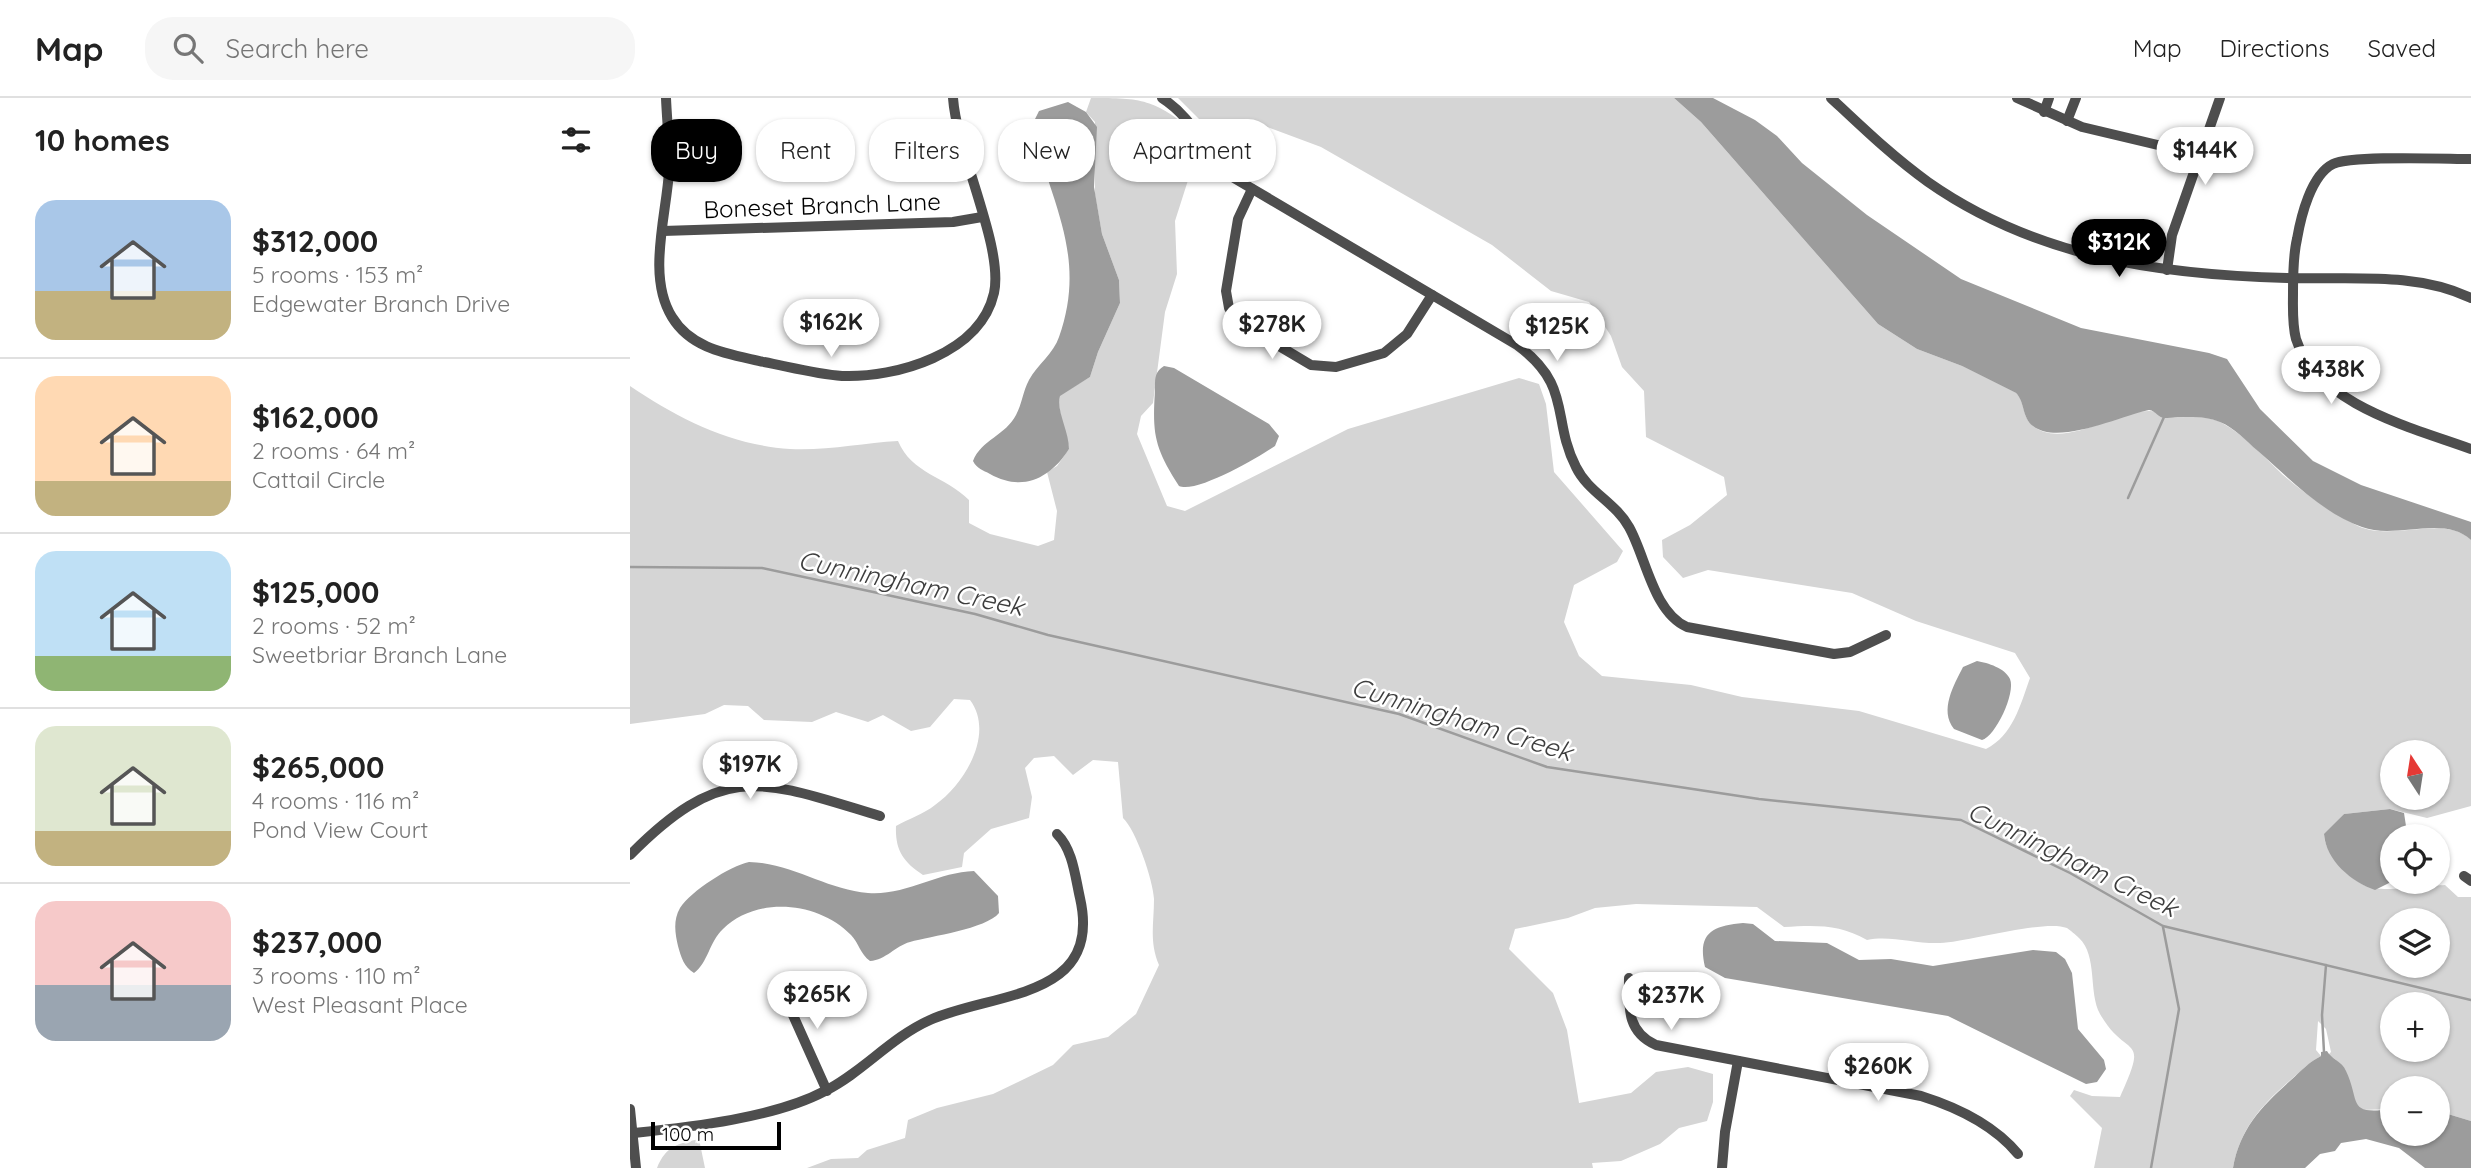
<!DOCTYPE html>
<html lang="en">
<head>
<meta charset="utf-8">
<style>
	body { margin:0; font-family:Quicksand,sans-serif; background:#f6f6f6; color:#222; height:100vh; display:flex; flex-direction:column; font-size:26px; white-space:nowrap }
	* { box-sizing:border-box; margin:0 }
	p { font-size:23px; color:#767676 }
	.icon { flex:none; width:38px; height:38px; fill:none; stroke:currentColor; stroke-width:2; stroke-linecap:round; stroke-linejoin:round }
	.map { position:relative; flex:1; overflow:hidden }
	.details { display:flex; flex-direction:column; background:#fff; width:630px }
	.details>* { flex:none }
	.hud { position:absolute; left:21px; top:21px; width:665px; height:63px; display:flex; gap:14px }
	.needle { width:46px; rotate:348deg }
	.fabs { position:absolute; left:1750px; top:642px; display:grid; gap:14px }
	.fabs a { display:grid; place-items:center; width:70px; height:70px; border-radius:50%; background:#fff; box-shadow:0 2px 5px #0004; font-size:35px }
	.scale { position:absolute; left:21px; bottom:18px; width:130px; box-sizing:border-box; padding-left:7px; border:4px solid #000; border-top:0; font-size:19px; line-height:24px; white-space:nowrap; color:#000; -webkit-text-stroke:5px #fff; paint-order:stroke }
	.price { position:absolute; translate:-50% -60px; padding:0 16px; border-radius:24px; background:#fff; color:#222; font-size:23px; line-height:46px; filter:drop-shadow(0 2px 4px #0008) }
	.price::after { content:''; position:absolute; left:50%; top:42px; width:21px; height:16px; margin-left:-10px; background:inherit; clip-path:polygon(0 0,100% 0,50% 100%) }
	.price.active { background:#000; color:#fff }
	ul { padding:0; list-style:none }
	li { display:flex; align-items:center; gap:21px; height:175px; padding:0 35px }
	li+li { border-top:2px solid #e0e0e0 }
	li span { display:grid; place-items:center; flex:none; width:196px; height:140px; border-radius:21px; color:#555 }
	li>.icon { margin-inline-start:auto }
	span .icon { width:84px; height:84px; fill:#fffc; stroke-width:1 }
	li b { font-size:30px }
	h2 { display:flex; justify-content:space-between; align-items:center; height:84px; padding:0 35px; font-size:30px }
	.chip { padding:0 24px; border-radius:28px; background:#fff; box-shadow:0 2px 5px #0004; font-size:24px; line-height:63px }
	.chip.active { background:#000; color:#fff }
	header { display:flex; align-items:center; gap:42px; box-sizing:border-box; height:98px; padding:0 35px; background:#fff; border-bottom:2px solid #e0e0e0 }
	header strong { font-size:33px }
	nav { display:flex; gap:38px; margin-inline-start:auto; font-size:24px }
	.search { width:490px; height:63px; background:#f6f6f6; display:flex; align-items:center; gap:18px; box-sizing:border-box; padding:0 24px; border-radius:28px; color:#767676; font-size:26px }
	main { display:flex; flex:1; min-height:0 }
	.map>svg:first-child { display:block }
</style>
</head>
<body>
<header>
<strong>Map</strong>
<div class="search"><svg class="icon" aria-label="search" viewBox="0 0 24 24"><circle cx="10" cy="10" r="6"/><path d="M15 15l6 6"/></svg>Search here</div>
<nav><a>Map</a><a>Directions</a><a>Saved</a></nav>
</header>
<main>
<section class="details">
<h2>10 homes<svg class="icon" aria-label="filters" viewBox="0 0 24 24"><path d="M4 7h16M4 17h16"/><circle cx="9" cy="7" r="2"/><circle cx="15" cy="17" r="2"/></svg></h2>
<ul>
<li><span style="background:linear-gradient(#a9c7e8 65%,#c2b280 0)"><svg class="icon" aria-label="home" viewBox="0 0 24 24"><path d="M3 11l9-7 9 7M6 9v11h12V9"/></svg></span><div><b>$312,000</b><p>5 rooms · 153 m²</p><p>Edgewater Branch Drive</p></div></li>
<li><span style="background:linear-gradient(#ffd9b3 75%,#c2b280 0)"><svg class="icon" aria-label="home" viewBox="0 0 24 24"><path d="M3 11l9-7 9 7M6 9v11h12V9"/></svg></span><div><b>$162,000</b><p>2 rooms · 64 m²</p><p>Cattail Circle</p></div></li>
<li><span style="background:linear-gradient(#bfe0f5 75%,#8fb573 0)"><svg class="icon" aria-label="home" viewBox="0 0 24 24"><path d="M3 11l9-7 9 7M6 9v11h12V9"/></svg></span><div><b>$125,000</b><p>2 rooms · 52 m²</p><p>Sweetbriar Branch Lane</p></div></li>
<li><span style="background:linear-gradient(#dfe7d0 75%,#c2b280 0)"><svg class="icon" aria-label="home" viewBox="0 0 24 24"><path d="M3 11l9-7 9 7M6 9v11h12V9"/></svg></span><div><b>$265,000</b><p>4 rooms · 116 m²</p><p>Pond View Court</p></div></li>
<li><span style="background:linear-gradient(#f6c9c9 60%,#9aa5b1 0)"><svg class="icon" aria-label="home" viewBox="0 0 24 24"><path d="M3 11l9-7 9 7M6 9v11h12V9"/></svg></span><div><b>$237,000</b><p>3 rooms · 110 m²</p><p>West Pleasant Place</p></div></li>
</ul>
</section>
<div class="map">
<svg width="1841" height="1070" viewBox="0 0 1841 1070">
	<rect width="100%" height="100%" fill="#fff"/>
	<g fill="#d5d5d5" fill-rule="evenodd">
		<path d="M461,0C513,0 523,1 565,34L560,76L545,123L547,176L535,214L523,305L511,318L507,336L537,408L555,413L718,331L889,280L909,286L916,306L924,374L993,453L987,464L944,487L934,524L949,558L972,578L1061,587L1112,599L1229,613L1356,651C1383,637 1390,608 1400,580L1385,555L1286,523L1222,495L1078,472L1053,480L1033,459L1032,442L1060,427L1097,397L1094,379L1016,339L1014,293L992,269L981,238L959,204L921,193L862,147L691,49L632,27L616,26L599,51L548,0H1044L1071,24L1248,226L1287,251L1332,268L1386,295C1395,304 1392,318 1402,327C1431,353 1488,312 1520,313C1527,313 1533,320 1540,320C1555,319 1578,317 1592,325C1615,337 1634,359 1653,377C1675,396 1702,415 1728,428C1763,444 1815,416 1841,442V708L1797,720L1760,711L1714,716L1694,737C1695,756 1720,783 1739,789C1752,794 1799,788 1815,787L1828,799H1841V1023L1808,1013V990H1762V1011L1731,1012C1715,1001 1722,966 1698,957L1701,954L1696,931L1688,923L1686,952L1691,958C1678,965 1669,975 1657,985C1629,1010 1610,1032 1603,1070H1464L1472,1030L1440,998L1444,992L1462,998L1490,999C1520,933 1497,963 1470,916C1458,894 1468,858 1449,840C1446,837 1440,832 1437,830C1415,821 1338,844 1310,845C1285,846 1260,837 1237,842C1210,826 1185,827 1154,829L1127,809L1006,806L965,810L938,820L885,831L879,851L923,895L937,932L949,1005L1001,995L1026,974L1058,969L1083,976V1004L1077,1023L1049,1030L1030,1046L991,1063L962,1065L963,1070H177L201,1061L228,1060L237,1052L275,1040L278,1022L307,1010L363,996L423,967L443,947L478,939L506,916L529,867C519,843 524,826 524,801C523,782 506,732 493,720L488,664L463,662L443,677L424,658L404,660L395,670L402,699L399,720L361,731L334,755L332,769L293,777C273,764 265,752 266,728C278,721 294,716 305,707C335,686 365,635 340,602L324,601L300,629L281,633L253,617L238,624L206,614L182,624L134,622L118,608L94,607L75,616L0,626V288C49,321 100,347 160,351C195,353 233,345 268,343C282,376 315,378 339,402V425L360,436L408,448L424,442L427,413L417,374L427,368L439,351C437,335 426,312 430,297L460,279L468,254L490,205L489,182L472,136L465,96V24L456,14ZM1762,654H1808V700H1762ZM1762,822H1808V868H1762ZM1762,906H1808V952H1762Z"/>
		<path d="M69,1041L75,1070H27C36,1048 47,1046 69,1041Z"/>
	</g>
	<g fill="#9c9c9c">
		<path d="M1044,0H1083L1125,22L1147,38L1172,65L1237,117L1331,181L1451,230L1579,255L1597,261L1630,311L1683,363L1731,387L1841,424V442C1814,416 1766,442 1732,429C1692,415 1659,380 1628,353C1616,343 1605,330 1590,324C1574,317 1552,319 1537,320C1528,321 1527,313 1519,312C1490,318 1428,348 1403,328C1392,320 1395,304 1386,295L1332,268L1287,251L1248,226L1071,24Z"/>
		<path d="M438,4L456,14L467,29L464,89L472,136L489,182L490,205L468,254L460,279L430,298C426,313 439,333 439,351C420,381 392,394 360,376C353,372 347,371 343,363C351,342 376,337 386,317C392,306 393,293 399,282C407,267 424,255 429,239C458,157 420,104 402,27L409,13Z"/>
		<path d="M534,268L544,270L639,326L649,338L645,348C629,359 566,396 549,388C525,350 522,337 525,293C525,282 524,274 534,268Z"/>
		<path d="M1347,563C1358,565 1375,570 1380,581C1386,595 1365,639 1352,642L1324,631C1309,612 1324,587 1333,569Z"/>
		<path d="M1760,711L1774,715L1776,728L1772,738H1762L1759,774L1761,784L1745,792C1722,784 1696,763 1694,736L1714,716Z"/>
		<path d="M119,764C162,765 197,792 238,795C275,798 308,774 344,773L368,798L369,815C356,831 301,838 280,844C265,848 256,862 240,863C230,856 229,845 221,837C188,803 126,798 93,831C79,844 78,865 64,875C54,869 51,859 48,848C45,835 43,822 50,810C61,793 100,768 119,764Z"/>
		<path d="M1113,825L1123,826L1145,843L1197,845L1229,862L1261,861L1303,868L1403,852L1426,854L1435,861L1442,875L1448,931L1474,962L1476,971L1467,984L1456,986L1318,918L1095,880L1075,869C1067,835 1082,828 1113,825Z"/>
		<path d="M1697,953C1701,961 1712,963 1716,973C1731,1005 1716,1017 1762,1011V1036H1808V1013L1841,1023V1070H1795L1769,1050L1736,1041L1711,1045L1705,1053L1690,1056L1675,1070H1603C1610,1030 1632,1008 1661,982C1671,973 1679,964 1691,958V954Z"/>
	</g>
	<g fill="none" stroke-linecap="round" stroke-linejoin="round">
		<g stroke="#9c9c9c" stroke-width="2.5">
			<path d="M1498,400L1534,319"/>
			<path d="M0,469L132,470L345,516L418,537L769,616L917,669L1129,701L1331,722L1440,775L1533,828L1841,902"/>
			<path d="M1694,954L1692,917L1696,867"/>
			<path d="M1521,1070L1549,911L1533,829"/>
		</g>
		<g stroke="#4e4e4e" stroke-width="10">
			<path d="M36,0C37,24 40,50 39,74C36,119 17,179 42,219C62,252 100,256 134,264C160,269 186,276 212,278C266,280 350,256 364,195C374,149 327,56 323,0"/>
			<path d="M532,0C565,21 576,56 604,80L887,247C943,288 921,320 946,369C958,394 986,405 999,429C1016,459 1023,514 1057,529L1204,556L1220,554L1256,537"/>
			<path d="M1201,0C1232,29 1263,59 1298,84C1405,159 1529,177 1657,180C1718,182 1785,173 1841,200"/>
			<path d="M1387,0L1452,29L1570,57"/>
			<path d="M1414,14L1419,0"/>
			<path d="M1437,23L1446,0"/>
			<path d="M1841,61C1815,61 1722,57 1703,66C1681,77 1671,118 1667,141C1663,158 1663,176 1663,194C1663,210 1662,226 1666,241C1687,307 1784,330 1841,351"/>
			<path d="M622,91L608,121L596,193L599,210L612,226L681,267L706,269L754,255L777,236L802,197"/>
			<path d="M33,133L323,124L352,119"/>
			<path d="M1537,172L1542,137L1590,0"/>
			<path d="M0,757C95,661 134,683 250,718"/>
			<path d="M1834,778L1841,783"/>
			<path d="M999,880C999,908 996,934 1026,947L1291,998C1326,1009 1364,1027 1388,1056"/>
			<path d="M149,886L197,993"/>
			<path d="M0,1011L6,1070"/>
			<path d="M4,1035C61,1029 144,1020 195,993C233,974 260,940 300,922C363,894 473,902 450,800C445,778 443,752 427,736"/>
			<path d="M1092,1070L1095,1034L1108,963"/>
		</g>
	</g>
	<g text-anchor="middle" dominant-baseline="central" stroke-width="5" stroke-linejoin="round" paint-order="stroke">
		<g font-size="24" fill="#000" stroke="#fff">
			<text transform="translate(192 107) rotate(-2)">Boneset Branch Lane</text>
		</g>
		<g font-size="26" font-style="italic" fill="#3d3d3d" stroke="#fff">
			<text transform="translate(281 485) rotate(12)">Cunningham Creek</text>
			<text transform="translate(832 621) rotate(17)">Cunningham Creek</text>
			<text transform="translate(1443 761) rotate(26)">Cunningham Creek</text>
		</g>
	</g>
</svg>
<div class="fabs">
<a><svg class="needle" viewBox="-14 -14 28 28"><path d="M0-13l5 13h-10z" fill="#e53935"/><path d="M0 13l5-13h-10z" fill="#767676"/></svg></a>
<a><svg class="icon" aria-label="locate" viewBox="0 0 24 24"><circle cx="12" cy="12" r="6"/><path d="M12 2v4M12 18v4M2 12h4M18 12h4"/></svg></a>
<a><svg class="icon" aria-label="layers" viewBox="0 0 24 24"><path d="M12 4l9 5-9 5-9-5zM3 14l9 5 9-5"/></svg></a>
<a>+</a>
<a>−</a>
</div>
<div class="scale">100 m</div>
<b class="price" style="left:1575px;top:89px">$144K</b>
<b class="price active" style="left:1489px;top:181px">$312K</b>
<b class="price" style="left:201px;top:261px">$162K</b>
<b class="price" style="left:642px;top:263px">$278K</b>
<b class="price" style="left:927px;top:265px">$125K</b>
<b class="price" style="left:1701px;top:308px">$438K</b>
<b class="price" style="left:120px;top:703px">$197K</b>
<b class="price" style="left:187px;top:933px">$265K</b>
<b class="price" style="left:1041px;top:934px">$237K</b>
<b class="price" style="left:1248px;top:1005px">$260K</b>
<div class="hud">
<a class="chip active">Buy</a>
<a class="chip">Rent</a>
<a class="chip">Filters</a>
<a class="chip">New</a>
<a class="chip">Apartment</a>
</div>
</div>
</main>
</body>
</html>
